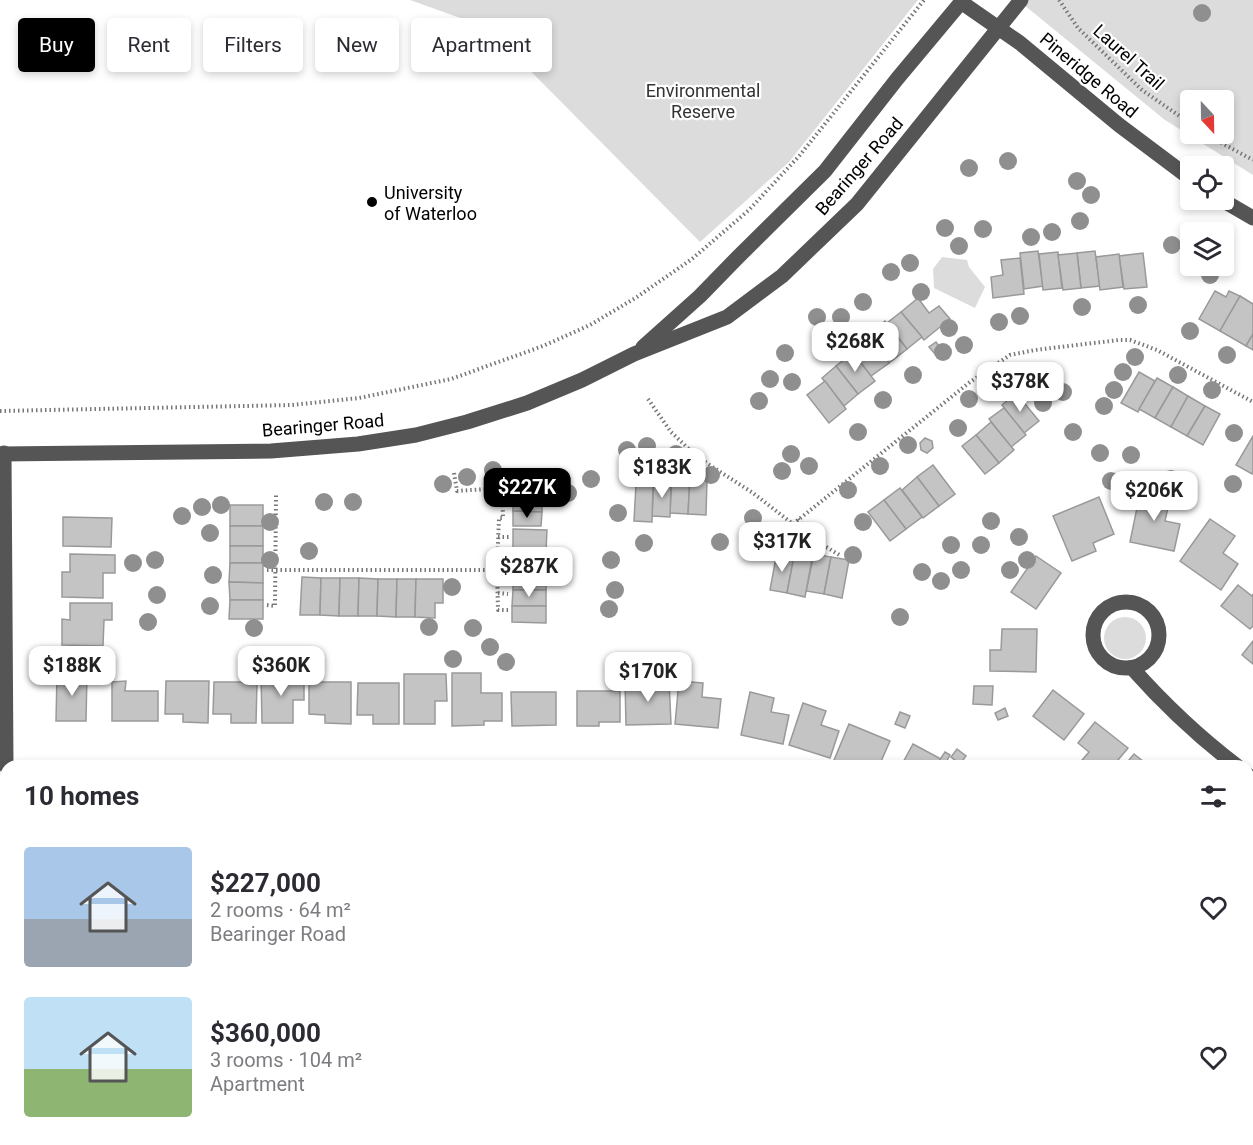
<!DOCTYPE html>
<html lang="en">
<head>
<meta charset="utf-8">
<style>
	body { margin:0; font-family:Roboto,sans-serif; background:#f7f7f7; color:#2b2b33; height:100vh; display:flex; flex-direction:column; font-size:22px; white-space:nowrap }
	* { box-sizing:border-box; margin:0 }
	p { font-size:20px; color:#7c7c81 }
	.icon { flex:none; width:33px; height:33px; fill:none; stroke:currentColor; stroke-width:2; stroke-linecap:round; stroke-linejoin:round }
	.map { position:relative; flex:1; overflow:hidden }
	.panel { position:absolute; left:0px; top:760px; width:1254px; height:386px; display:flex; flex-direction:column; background:#fff; border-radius:18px 18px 0 0; box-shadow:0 3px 9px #0003 }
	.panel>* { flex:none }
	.top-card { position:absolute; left:18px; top:18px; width:600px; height:54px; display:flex; gap:12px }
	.needle { width:39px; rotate:158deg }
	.tools { position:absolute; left:1180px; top:90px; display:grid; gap:12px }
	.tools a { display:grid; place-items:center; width:54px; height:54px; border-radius:6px; background:#fff; box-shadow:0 3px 9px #0003; font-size:30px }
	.price { position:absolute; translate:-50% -51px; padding:0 14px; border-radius:12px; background:#fff; color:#222; font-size:20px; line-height:39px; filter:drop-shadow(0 2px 3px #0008) }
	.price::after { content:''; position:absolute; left:50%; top:36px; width:18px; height:14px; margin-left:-9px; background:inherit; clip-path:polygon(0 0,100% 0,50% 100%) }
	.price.on { background:#000; color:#fff }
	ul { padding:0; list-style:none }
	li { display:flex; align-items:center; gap:18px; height:150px; padding:0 24px }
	li span { display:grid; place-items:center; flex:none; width:168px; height:120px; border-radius:6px; color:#555 }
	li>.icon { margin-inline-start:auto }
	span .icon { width:72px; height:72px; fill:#fffc; stroke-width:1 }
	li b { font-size:26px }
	h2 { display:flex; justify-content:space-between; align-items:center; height:72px; padding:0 24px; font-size:26px }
	.pill { padding:0 21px; border-radius:6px; background:#fff; box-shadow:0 3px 9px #0003; font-size:21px; line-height:54px }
	.pill.on { background:#000; color:#fff }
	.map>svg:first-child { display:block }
</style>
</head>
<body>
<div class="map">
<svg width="1253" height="1145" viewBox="0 0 1253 1145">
	<rect width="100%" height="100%" fill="#fff"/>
	<g fill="#dcdcdc" fill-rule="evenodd">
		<path d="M410,0H918L789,162L700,242L488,28Z"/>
		<path d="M1018,0H1253V175L1165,120ZM1191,100H1224V134H1191Z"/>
		<path d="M942,257L967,260L969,267L985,287L975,308L934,288L933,269Z"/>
		<circle cx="1125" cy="638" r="21"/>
	</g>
	<g fill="#c4c4c4" stroke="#999" stroke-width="1.5">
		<path d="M1038,251L1043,286L1024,289L1020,253Z"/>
		<path d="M1095,251L1100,286L1081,288L1077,253Z"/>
		<path d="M1058,252L1062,288L1043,290L1039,254Z"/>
		<path d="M1077,253L1081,288L1063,290L1058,255Z"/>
		<path d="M1143,253L1147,287L1124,289L1119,256Z"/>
		<path d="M1119,254L1123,287L1100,290L1096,257Z"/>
		<path d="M1020,258L1024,294L993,298L991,277L1003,275L1001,260Z"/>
		<path d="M1215,291L1226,297L1229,291L1240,296L1220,331L1199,319Z"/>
		<path d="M1240,296L1253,304V334L1246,346L1220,331Z"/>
		<path d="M918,298L929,313L939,306L950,319L924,340L901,312Z"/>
		<path d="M901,312L922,337L907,349L887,323Z"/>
		<path d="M885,321L907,349L889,363L867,335Z"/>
		<path d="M1253,334V350L1246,346Z"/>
		<path d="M867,335L889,363L871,376L850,349Z"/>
		<path d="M936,342L941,349L935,354L929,347Z"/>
		<path d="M853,353L875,381L858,394L836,366Z"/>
		<path d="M836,366L858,394L844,406L822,378Z"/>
		<path d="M1139,372L1155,381L1138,412L1121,403Z"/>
		<path d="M1157,378L1173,387L1155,418L1139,409Z"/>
		<path d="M825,381L846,409L829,423L807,395Z"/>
		<path d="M1173,387L1188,396L1171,427L1155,418Z"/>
		<path d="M1016,393L1039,421L1024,433L1002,405Z"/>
		<path d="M1188,396L1205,406L1187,436L1171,427Z"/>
		<path d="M1205,406L1220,414L1203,445L1187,436Z"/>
		<path d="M1004,408L1026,435L1011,447L989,419Z"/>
		<path d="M991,422L1014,450L999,463L976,435Z"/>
		<path d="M976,435L999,463L985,474L962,446Z"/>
		<path d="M1253,436V471L1252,474L1236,465Z"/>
		<path d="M925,438L932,441L933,448L927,453L921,450L920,443Z"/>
		<path d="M933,465L955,494L939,506L917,477Z"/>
		<path d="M672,477L690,478L688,514L670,513Z"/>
		<path d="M917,477L939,506L923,518L902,490Z"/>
		<path d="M690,478H707L706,515L688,514Z"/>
		<path d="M654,480L671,481L670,517L652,516Z"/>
		<path d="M636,484L653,485L652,522L634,521Z"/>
		<path d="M900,488L922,517L906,529L884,500Z"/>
		<path d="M1141,488L1171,494L1165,521L1180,524L1174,551L1130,542Z"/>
		<path d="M513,491H527V501L542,502V512L513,511Z"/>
		<path d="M1099,497L1114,534L1093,543L1096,551L1072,561L1053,516Z"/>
		<path d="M884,500L906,529L890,541L868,512Z"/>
		<rect x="230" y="505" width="33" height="21"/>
		<path d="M513,511L542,512L541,526H513Z"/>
		<path d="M63,517L112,518L111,547L63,546Z"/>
		<path d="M1210,519L1235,536L1223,553L1238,564L1221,590L1180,561Z"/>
		<rect x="230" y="526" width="33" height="20"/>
		<path d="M513,529L547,530L546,551H513Z"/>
		<rect x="230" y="546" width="33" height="17"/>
		<rect x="513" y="551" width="33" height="19"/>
		<path d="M777,552L794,556L787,593L770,590Z"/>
		<path d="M70,554L115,555V573H103V598L62,597V572H70Z"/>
		<path d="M814,554L831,557L824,594L806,591Z"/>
		<path d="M794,556L812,559L805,597L787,593Z"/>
		<path d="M1036,556L1061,573L1036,609L1011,592Z"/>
		<path d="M831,557L849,560L842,598L824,594Z"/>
		<path d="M230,563H263V583L229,582Z"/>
		<rect x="513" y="570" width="33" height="20"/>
		<path d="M302,577L321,578L320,615H300Z"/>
		<path d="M321,578H340L339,616L320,615Z"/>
		<path d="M340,578H359L358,616H339Z"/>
		<path d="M359,578L378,579L377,616H358Z"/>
		<path d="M378,579H397L396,617L377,616Z"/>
		<path d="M397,579H416L415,617H396Z"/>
		<path d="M416,579H443V603H435V618L415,617Z"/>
		<path d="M229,582L263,583V600H230Z"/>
		<path d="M1238,585L1252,596L1253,594V626L1250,629L1221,606Z"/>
		<path d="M513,590H546V606H512Z"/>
		<path d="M230,600H263V619H229Z"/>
		<path d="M70,603H112V620H104L103,646L62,645V619L70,620Z"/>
		<path d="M512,606H546V623L512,622Z"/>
		<path d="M1002,629H1037L1036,672L990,671V650H1001Z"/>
		<path d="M1253,641V664L1242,655Z"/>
		<path d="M57,673H87L86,721H56Z"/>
		<path d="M452,673H481V693H502V721H484V725L452,726Z"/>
		<path d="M261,674H304V700H293V723H262Z"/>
		<path d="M404,674H446L447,701H435V724H404Z"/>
		<path d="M669,680L671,724L626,725L625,681Z"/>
		<path d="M126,681L125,691H158V721H112V682Z"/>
		<path d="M166,681H209L208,723L183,722V714H165Z"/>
		<path d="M679,681L703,683L702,697L721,699L718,728L675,724Z"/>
		<path d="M214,682H257L256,723H231V714H213Z"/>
		<path d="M309,682H351V724L325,723V715L309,714Z"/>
		<path d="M358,683H399V724H373V715H357Z"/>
		<path d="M974,686H993L992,705L973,704Z"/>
		<path d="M1053,690L1084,714L1064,740L1033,716Z"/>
		<path d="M577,691H620V722H599V726H577Z"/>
		<path d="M511,692H556V725L512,726Z"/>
		<path d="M750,692L774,698L771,712L789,715L783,744L741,735Z"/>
		<path d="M803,703L826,711L821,725L839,731L830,758L789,745Z"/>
		<path d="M1005,708L1008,716L998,720L995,713Z"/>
		<path d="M900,712L910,716L905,728L895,724Z"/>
		<path d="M1095,722L1128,748L1113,766H1077L1089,752L1078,743Z"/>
		<path d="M849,724L890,741L879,766H837L832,765Z"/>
		<path d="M913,744L941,759L937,766H901Z"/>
		<path d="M957,749L966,756L960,764L951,757Z"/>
		<path d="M945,752L950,755L945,764L939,761Z"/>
		<path d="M1134,754L1149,766H1124Z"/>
		<path d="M1248,855L1253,858V892L1248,890Z"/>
		<path d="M1253,1049V1075L1248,1071V1056Z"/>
		<path d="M67,1140H99V1145H58V1143H67Z"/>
		<path d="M188,1140H219L220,1145H189Z"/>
		<path d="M334,1140H374H365V1145H334Z"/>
		<rect x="382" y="1140" width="41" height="5"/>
		<rect x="430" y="1140" width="40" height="5"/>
		<path d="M476,1140H519L518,1145H476Z"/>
		<rect x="525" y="1140" width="41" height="5"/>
		<rect x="572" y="1140" width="41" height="5"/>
		<rect x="629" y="1140" width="31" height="5"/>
		<path d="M1016,1140H1084L1089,1144L1088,1145H1017L1014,1143Z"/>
		<path d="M823,1141V1145H793V1142Z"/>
	</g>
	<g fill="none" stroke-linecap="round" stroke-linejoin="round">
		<g stroke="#777" stroke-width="4" stroke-dasharray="1.5 3" stroke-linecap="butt">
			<path d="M1059,0L1078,28L1142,90L1191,124"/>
			<path d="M1205,134L1253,160"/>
			<path d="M648,399L671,432L692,452L708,464L753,493L793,524L970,382L1010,355L1035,350L1119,340H1130L1157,350L1253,402"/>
			<path d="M0,411L292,405L359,398L451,379L543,346L590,325L637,297L692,259L749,210L800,155L924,0"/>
			<path d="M454,473L457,491L502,488L503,518H499L497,570L498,610H509"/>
			<path d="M798,519L813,539L841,556"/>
			<path d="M498,537H509"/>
			<path d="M782,551L785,544L806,548H827"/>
			<path d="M498,558L509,557"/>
			<path d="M267,570H497"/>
			<path d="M497,574H509"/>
			<path d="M498,593L508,594"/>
			<path d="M267,605L275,606L276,494"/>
			<path d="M1248,1044L1253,1038"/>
		</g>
		<g stroke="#555" stroke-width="15">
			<path d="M961,2L1020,43L1119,125L1191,179"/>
			<path d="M1222,200L1253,218"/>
			<path d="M643,347L700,296L737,258L825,171L897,79L963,0"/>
			<path d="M4,453L6,766"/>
			<path d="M0,454L271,451L358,444L416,435L467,422L527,403L582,380L634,354L727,317L782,276L857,204L1021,0"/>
			<circle cx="1126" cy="635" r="33"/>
			<path d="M1132,668C1164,704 1199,737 1237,766"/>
			<path d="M1248,775L1253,779"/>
			<path d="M0,999L6,811"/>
			<path d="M290,1140V1145"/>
			<path d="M1231,1140L1238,1145"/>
			<path d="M716,1145V1140"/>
			<path d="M1172,1145L1176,1140"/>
		</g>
	</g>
	<g fill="#8f8f8f">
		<circle cx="1202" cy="13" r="9"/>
		<circle cx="1008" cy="161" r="9"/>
		<circle cx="969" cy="168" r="9"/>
		<circle cx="1077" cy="181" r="9"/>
		<circle cx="1091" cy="195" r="9"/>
		<circle cx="1080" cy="221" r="9"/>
		<circle cx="945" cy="228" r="9"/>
		<circle cx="983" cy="229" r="9"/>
		<circle cx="1052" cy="232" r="9"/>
		<circle cx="1031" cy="237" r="9"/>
		<circle cx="1172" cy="245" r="9"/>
		<circle cx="959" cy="246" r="9"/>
		<circle cx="910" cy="263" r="9"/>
		<circle cx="891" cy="272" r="9"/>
		<circle cx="1210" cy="275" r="9"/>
		<circle cx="921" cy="292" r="9"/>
		<circle cx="863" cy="302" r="9"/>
		<circle cx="1138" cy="305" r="9"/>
		<circle cx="1082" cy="307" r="9"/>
		<circle cx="1020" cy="316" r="9"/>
		<circle cx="817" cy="317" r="9"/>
		<circle cx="841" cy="317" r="9"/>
		<circle cx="999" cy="322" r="9"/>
		<circle cx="949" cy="328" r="9"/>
		<circle cx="1190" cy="331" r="9"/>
		<circle cx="836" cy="345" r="9"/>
		<circle cx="964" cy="345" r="9"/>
		<circle cx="943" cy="352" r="9"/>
		<circle cx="785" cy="353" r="9"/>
		<circle cx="1227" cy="355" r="9"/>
		<circle cx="1135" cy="357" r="9"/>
		<circle cx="1015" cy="372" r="9"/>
		<circle cx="1123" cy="372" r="9"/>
		<circle cx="913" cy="375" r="9"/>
		<circle cx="1178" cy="375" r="9"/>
		<circle cx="994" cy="378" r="9"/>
		<circle cx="1040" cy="378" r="9"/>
		<circle cx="770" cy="379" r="9"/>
		<circle cx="792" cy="382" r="9"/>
		<circle cx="1114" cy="390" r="9"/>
		<circle cx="1212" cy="390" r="9"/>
		<circle cx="1063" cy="392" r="9"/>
		<circle cx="969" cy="399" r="9"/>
		<circle cx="883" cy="400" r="9"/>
		<circle cx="759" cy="401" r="9"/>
		<circle cx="1043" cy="403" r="9"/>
		<circle cx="1104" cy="406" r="9"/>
		<circle cx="958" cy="428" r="9"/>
		<circle cx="858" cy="432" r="9"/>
		<circle cx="1073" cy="432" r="9"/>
		<circle cx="1234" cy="433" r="9"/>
		<circle cx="908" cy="445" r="9"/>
		<circle cx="647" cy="446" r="9"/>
		<circle cx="627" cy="450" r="9"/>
		<circle cx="1100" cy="453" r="9"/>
		<circle cx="676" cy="454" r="9"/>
		<circle cx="791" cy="454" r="9"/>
		<circle cx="1131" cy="455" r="9"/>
		<circle cx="809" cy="466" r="9"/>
		<circle cx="880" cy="466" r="9"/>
		<circle cx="493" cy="470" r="9"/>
		<circle cx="782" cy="471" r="9"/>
		<circle cx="711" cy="475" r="9"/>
		<circle cx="467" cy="477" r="9"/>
		<circle cx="591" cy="479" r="9"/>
		<circle cx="1171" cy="479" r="9"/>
		<circle cx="1111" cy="481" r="9"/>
		<circle cx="443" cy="484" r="9"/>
		<circle cx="1233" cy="484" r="9"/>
		<circle cx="848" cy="490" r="9"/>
		<circle cx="568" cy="493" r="9"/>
		<circle cx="324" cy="502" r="9"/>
		<circle cx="353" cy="502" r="9"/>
		<circle cx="221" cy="505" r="9"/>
		<circle cx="202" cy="507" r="9"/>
		<circle cx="618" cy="513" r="9"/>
		<circle cx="182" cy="516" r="9"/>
		<circle cx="753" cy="518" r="9"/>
		<circle cx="991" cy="521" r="9"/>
		<circle cx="270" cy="522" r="9"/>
		<circle cx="863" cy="522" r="9"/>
		<circle cx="210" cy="533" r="9"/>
		<circle cx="1019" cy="537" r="9"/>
		<circle cx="816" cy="539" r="9"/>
		<circle cx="720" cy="542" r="9"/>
		<circle cx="644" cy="543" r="9"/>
		<circle cx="951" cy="545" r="9"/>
		<circle cx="981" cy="545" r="9"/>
		<circle cx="309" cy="551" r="9"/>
		<circle cx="853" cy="555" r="9"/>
		<circle cx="155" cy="560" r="9"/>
		<circle cx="270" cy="560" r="9"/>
		<circle cx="611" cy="560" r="9"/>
		<circle cx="1027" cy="560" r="9"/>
		<circle cx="133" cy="563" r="9"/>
		<circle cx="961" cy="570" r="9"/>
		<circle cx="1010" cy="570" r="9"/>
		<circle cx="922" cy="572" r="9"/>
		<circle cx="213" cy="575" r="9"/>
		<circle cx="941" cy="581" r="9"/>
		<circle cx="452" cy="587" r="9"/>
		<circle cx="615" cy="590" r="9"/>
		<circle cx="157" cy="595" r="9"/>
		<circle cx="210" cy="606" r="9"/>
		<circle cx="609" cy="609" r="9"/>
		<circle cx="900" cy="617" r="9"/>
		<circle cx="148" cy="622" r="9"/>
		<circle cx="429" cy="627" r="9"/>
		<circle cx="254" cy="628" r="9"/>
		<circle cx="473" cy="628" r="9"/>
		<circle cx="490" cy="647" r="9"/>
		<circle cx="453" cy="659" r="9"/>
		<circle cx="506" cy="662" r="9"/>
	</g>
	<circle fill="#000" stroke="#fff" stroke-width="2" cx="372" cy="202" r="6"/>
	<g text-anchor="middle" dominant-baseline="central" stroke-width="4.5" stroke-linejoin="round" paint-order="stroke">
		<g font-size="18" fill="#000" stroke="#fff">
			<text transform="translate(1129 57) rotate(42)">Laurel Trail</text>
			<text transform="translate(1089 75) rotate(40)">Pineridge Road</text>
			<text transform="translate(859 166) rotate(-49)">Bearinger Road</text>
			<text transform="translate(323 425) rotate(-5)">Bearinger Road</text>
		</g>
		<g font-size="18" fill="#333" stroke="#fff">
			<text x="703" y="90">Environmental<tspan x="703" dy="21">Reserve</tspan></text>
		</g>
		<g font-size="18" fill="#000" stroke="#fff" text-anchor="start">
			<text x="384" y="192">University<tspan x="384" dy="21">of Waterloo</tspan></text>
		</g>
	</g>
</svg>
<div class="tools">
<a><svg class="needle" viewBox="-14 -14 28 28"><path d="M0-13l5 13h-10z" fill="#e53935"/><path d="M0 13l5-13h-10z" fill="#7c7c81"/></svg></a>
<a><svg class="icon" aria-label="locate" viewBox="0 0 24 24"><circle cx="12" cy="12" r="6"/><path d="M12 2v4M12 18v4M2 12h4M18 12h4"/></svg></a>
<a><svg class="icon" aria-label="layers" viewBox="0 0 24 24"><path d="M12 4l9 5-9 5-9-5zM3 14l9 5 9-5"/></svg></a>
</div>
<b class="price" style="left:855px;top:373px">$268K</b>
<b class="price" style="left:1020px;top:413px">$378K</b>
<b class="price" style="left:662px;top:499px">$183K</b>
<b class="price on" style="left:527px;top:519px">$227K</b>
<b class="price" style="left:1154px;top:522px">$206K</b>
<b class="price" style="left:782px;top:573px">$317K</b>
<b class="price" style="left:529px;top:598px">$287K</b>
<b class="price" style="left:72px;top:697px">$188K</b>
<b class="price" style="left:281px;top:697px">$360K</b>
<b class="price" style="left:648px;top:703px">$170K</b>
<div class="top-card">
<a class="pill on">Buy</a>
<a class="pill">Rent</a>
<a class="pill">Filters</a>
<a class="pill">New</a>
<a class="pill">Apartment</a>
</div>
<section class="panel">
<h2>10 homes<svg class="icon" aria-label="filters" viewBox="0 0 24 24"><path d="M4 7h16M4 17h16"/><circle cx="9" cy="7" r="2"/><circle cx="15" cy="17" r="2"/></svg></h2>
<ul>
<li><span style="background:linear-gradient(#a9c7e8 60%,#9aa5b1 0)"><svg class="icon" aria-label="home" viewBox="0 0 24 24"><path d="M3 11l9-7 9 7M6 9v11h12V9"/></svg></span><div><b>$227,000</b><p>2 rooms · 64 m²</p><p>Bearinger Road</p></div><svg class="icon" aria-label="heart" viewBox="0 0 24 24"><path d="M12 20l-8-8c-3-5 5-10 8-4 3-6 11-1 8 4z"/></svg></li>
<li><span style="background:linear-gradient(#bfe0f5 60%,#8fb573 0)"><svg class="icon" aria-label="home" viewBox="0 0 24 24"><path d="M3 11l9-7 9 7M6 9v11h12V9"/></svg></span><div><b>$360,000</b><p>3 rooms · 104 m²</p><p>Apartment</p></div><svg class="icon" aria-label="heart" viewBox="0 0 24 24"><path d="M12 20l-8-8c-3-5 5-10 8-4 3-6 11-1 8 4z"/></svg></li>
</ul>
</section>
</div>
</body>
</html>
